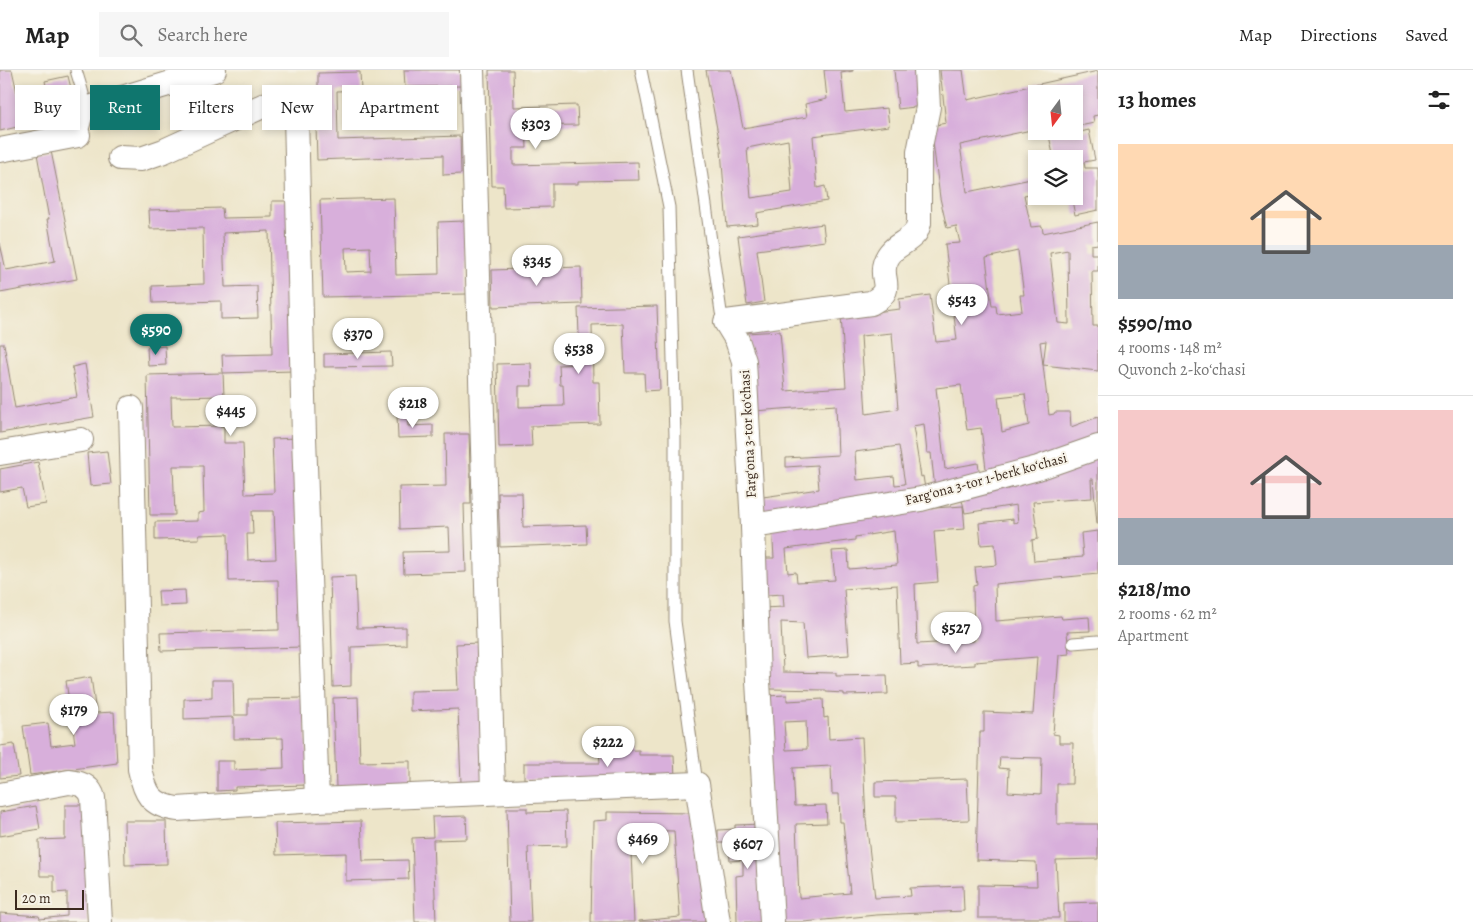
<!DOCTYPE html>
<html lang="en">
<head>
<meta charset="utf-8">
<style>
	body { margin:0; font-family:Alegreya,serif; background:#f6f6f6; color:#222; height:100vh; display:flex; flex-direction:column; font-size:19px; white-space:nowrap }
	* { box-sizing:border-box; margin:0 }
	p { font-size:16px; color:#767676 }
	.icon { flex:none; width:28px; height:28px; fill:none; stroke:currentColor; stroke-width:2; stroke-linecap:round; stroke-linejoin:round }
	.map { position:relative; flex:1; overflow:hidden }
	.side { display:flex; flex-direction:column; background:#fff; width:375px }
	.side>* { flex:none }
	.hud { position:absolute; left:15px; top:15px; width:475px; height:45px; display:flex; gap:10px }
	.needle { width:32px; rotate:195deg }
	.controls { position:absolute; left:1028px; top:15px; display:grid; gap:10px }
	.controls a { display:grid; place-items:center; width:55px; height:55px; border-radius:0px; background:#fff; box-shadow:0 2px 8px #0003; font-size:25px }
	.scale { position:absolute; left:15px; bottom:12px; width:69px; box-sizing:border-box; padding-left:5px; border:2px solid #3b2a1e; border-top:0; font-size:14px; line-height:18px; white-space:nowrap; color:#3b2a1e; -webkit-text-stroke:4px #f7f3e8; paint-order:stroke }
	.price { position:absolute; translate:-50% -42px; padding:0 11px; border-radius:18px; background:#fff; color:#222; font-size:16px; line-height:32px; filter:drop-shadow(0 1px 2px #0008) }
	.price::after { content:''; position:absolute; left:50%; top:30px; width:15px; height:11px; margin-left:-8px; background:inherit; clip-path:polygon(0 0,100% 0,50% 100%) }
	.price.selected { background:#0f766e; color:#fff }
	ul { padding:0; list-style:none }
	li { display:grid; align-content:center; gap:10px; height:265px; padding:0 20px }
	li+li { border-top:1px solid #e0e0e0 }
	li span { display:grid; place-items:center; height:155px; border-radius:0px; color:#555 }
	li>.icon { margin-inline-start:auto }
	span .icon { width:90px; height:90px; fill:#fffc; stroke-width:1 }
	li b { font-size:21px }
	h2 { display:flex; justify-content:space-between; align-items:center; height:60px; padding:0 20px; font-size:21px }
	.chip { padding:0 18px; border-radius:0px; background:#fff; box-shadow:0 2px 8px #0003; font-size:18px; line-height:45px }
	.chip.selected { background:#0f766e; color:#fff }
	header { display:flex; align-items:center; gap:30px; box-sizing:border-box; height:70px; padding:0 25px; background:#fff; border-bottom:1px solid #e0e0e0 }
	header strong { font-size:24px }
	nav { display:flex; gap:28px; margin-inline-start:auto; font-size:18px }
	.search { width:350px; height:45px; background:#f6f6f6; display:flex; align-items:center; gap:12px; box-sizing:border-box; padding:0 18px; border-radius:0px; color:#767676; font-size:19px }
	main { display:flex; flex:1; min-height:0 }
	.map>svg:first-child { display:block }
</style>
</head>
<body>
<header>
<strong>Map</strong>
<div class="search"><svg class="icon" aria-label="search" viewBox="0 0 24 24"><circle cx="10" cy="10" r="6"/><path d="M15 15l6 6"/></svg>Search here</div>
<nav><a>Map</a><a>Directions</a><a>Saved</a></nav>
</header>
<main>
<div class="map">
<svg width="1098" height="852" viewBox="0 0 1098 852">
	<rect width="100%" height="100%" fill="#f7f3e8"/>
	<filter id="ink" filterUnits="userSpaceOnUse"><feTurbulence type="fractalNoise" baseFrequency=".02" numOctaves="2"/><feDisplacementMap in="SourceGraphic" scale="10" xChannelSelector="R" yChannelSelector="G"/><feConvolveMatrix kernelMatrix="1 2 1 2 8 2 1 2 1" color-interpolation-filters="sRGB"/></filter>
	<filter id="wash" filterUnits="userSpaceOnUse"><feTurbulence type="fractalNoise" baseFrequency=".0096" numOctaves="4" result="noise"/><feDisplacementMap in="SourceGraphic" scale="20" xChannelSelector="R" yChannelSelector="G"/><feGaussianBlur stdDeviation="1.12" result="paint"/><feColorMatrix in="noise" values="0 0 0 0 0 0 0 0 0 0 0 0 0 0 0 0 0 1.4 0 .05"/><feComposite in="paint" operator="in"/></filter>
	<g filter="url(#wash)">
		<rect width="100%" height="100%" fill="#ede5c9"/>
		<g id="blocks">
			<g fill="#d8afdb" fill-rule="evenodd">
				<path d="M0,0H12L19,31L48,24L45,11L68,6L77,43L0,61Z"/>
				<path d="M404,0H460L461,16L405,17Z"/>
				<path d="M489,0H513L514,37L577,35L578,55L526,56L527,78H513V95L638,92L639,110L578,111V114H552V137L504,138L503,116H492Z"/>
				<path d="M706,0H731L743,58L807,47L805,34L827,29L824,0H853V1L841,3L845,42L887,38L889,56L813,66L817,118L825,116L827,131L757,143L758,154L727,157L721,80ZM788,70L792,122L751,128L747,78Z"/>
				<path d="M894,0H919L923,36L898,39Z"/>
				<path d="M940,0H963L967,30L1098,1V45L1093,46L1094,53L1075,57L1076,63L1089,60L1095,90L1084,92L1085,98H1098V140L1075,145L1071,126H1074V89H1054L1048,61H1074V24H1036V59L960,75L967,122L1036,108V123L1024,125L1031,157L1042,156L1043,163L1098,152V174L1091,175V184H1098V201H1092L1093,256H1098V301L1043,295L1049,345L1054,344L1055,342H1070L1071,357L1098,347V373L987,407L981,358L967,360L961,315L936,318L945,399L978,393L980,406L935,419L931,383H927L924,354L913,356L921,407L923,406L926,425L766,451L763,427L819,419L817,395L786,397V388L838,385L836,335L754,341L747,263L780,261L785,321L846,317L841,246L900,239L899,229L930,225L936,272L957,270L945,174L960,173L956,156L947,158L940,128L931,56L946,53ZM1068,180L1069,254L1058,253L1050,183ZM1018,181L1024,225H1020L1022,241L997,244L996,236H992L986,188ZM892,263L898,339L866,344L861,266ZM1046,271L1043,295L1040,272ZM1025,324L1029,355L1002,362L998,327ZM899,376L905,414L895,415L894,406L857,410L855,382Z"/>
				<path d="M360,2L361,20L337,21L338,70L460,66L461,104L443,105V85L317,90L315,22L318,21V3Z"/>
				<path d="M51,81L77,209L0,223V173L6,200L55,191L47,149H49L37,84Z"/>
				<path d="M394,128L396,205L439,204L438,152L465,151L467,224L323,227L320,130ZM370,177L371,201L346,202L345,178Z"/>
				<path d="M272,131H289L294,301L223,303L224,326L171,327L172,357L224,356V373H243L245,424L274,423L272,369L297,368L303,577L161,581L160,563L279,560L278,510L229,511L228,464L199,465V469L155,470V452L198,451V443L204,442L203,396H173L175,445H150L147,305L223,303L222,285L272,284L269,161L223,163L225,217L257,216L258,248L221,249V231L153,233L152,216L204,214L203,158L150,159L149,140L222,138L223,148L272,147ZM252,441H274L276,489L248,490L247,464H253Z"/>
				<path d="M823,154L825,171L757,180L764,232L747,235L738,166Z"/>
				<path d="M581,197L582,234L493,237L492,200Z"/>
				<path d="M657,236L660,320L645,321L644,303H625L623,254L592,255L593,312H599L600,354L531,356L532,376L499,377L497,294L531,293L532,316H519V337L564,336L563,315H560L559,295L580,294L578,238Z"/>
				<path d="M0,274H4L15,338L77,327L72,297L85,294L94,347L0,363Z"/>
				<path d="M165,276L166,295L148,296L147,277Z"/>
				<path d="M391,282L392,296L324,297V284Z"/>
				<path d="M407,344L408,356L433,355V367L398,368L397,345Z"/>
				<path d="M445,364H469L471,434H464L466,502L404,504L403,482L450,481L449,457L400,459L399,417L446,416Z"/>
				<path d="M107,381L111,414L90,416L87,383Z"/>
				<path d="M1098,388V454H1097L1093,409H1091L1092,428L1033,432L1038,469L1032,470L1034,491L1083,487L1081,463L1098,461V504L995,514L996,551L1061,546L1062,549L1089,547L1090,561L1067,562L1069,584L1059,585L1053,664L1059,665V673H1073L1072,714H1057V754H1098V789L1056,790L1059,848H978V815L1037,816L1036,792L976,790L980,662H984V642L1033,644L1037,587L975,592V595L918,598V593L900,594L897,515L844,519L849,585L806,588L803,553L781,552L783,602L836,603V606L887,605L888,624L844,625V623L826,622V620L770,619L762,538L784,537L783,524L767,525L765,488H774L772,456L892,441L963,436L965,459L934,461L938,512L915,514L917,574L974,571L973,516L977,515L975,497L997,495L995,474L981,475L979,453L1013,449V453L1018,452L1016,435L965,443L963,434L959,423ZM894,461L897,495L849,499L848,480L832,481L835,510L797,512L796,502L788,503L786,479L855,470V467ZM1000,687L1042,688L1041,724L1008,722L1009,699L999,698Z"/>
				<path d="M38,392L46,434L26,437L22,418L0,422V399Z"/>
				<path d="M498,423H522L523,457L586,455L587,474L500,477Z"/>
				<path d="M355,506L357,558L406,557V575L351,577V616L333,617L330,507Z"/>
				<path d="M185,520L186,535L159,536L158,521Z"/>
				<path d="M479,573L483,713H461L458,639L410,641V621L458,620L456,574Z"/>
				<path d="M91,607L96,643L114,642L117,693L30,705L23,656L48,653L51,676L75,673L66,611Z"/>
				<path d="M212,610H233L234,645H248V629L305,628L308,715L235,717V720L217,721V691H234V700L284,698L283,668L234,669V647L184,649V629L212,628Z"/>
				<path d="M787,625V631L823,629L824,648L828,647L829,669L862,667L866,750L875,828L911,826L910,818L963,816L964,841L876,845L804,852H777L765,626ZM806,651L807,679L786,680L784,652ZM831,696L832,724H839L840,752H843L850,823L799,828L796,754L827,753L826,735L795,736L793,698Z"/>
				<path d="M358,627L360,692L410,691V715L336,717L333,628Z"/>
				<path d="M14,674L19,706L0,708V676Z"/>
				<path d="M639,680V685H674L675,709H524V693H600L599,681Z"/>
				<path d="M967,709L969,750L896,752V727H875V712Z"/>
				<path d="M65,735H89L86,805L88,852H0V843L39,846L40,849L67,846V822L54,823V806H40L39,770L65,769Z"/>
				<path d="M36,736L40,759L0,766V742Z"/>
				<path d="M507,738H527V742L566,741L567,776L528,777L531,852H510Z"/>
				<path d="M607,742L697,743L705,852H639V851L680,847L674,761L630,760L634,852H591L593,751L607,750Z"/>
				<path d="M466,746L467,769L433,770L436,852H415L412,768L433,767L432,747Z"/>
				<path d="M124,751H166L167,794L125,795Z"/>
				<path d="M361,751L363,791L408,790L409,809L346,811V783L276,785L275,753Z"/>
				<path d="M763,754L766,852H737L736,806L743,805V790L730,791L729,773H718V760L735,759V755Z"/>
				<path d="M1098,832V852H1064V833Z"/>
			</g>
		</g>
	</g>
	<g filter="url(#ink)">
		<use href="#blocks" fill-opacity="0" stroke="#948874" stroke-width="1"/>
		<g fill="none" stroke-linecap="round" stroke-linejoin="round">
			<g stroke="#948874" stroke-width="13">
				<g id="service">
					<path d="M76,0C81,19 95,49 78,65"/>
					<path d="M641,0L669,137L675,367V551L697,714"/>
					<path d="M687,0L721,242L726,252"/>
					<path d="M1073,573L1098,571"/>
				</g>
			</g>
			<g stroke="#948874" stroke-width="26">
				<g id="minor">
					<path d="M472,0L493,722"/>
					<path d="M86,39L214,0"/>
					<path d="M0,80L78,65"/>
					<path d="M120,88L141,89L164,81L278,29C289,33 293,34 296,46L304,367L317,730"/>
					<path d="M131,338L140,699C145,723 150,735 177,739L317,730L697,714L718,852"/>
					<path d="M0,383L81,370"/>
					<path d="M753,456L921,429L1038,398L1098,377"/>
					<path d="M0,725L69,712C81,713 90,716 93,728L100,852"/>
					<path d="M772,852L758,611L753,456L744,291L737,270L726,252L871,233C897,219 879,210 885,193C891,175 905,175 915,163C917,161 918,156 919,153V82L928,37L926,0"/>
				</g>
			</g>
			<use href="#service" stroke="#fff" stroke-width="11"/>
			<use href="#minor" stroke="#fff" stroke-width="24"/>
		</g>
	</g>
	<g text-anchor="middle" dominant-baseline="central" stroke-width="4" stroke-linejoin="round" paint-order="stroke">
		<g font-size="14" fill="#3b2a1e" stroke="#f7f3e8">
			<text transform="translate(748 364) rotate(-93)">Fargʻona 3-tor koʻchasi</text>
			<text transform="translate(986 409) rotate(-15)">Fargʻona 3-tor 1-berk koʻchasi</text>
		</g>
	</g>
</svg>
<div class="controls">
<a><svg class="needle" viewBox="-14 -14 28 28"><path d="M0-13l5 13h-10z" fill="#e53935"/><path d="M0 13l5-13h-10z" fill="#767676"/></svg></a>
<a><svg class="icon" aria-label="layers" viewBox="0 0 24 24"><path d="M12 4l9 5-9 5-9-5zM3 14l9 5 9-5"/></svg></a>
</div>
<div class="scale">20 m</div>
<b class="price" style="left:536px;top:80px">$303</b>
<b class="price" style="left:537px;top:217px">$345</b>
<b class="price" style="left:962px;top:256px">$543</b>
<b class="price selected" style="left:156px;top:286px">$590</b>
<b class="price" style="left:358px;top:290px">$370</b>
<b class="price" style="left:579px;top:305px">$538</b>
<b class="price" style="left:413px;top:359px">$218</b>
<b class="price" style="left:231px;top:367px">$445</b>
<b class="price" style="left:956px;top:584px">$527</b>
<b class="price" style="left:74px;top:666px">$179</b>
<b class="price" style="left:608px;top:698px">$222</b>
<b class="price" style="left:643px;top:795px">$469</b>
<b class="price" style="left:748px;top:800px">$607</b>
<div class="hud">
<a class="chip">Buy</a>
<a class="chip selected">Rent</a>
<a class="chip">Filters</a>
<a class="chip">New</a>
<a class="chip">Apartment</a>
</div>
</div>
<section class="side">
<h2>13 homes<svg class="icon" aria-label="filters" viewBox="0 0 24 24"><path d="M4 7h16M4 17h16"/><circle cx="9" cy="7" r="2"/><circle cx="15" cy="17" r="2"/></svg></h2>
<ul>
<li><span style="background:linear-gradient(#ffd9b3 65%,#9aa5b1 0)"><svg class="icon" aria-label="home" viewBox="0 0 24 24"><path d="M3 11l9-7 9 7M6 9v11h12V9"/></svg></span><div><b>$590/mo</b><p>4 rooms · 148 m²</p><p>Quvonch 2-koʻchasi</p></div></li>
<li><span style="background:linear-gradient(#f6c9c9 70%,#9aa5b1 0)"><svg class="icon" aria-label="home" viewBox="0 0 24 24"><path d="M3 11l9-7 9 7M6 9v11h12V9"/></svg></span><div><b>$218/mo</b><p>2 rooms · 62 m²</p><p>Apartment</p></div></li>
</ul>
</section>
</main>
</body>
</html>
